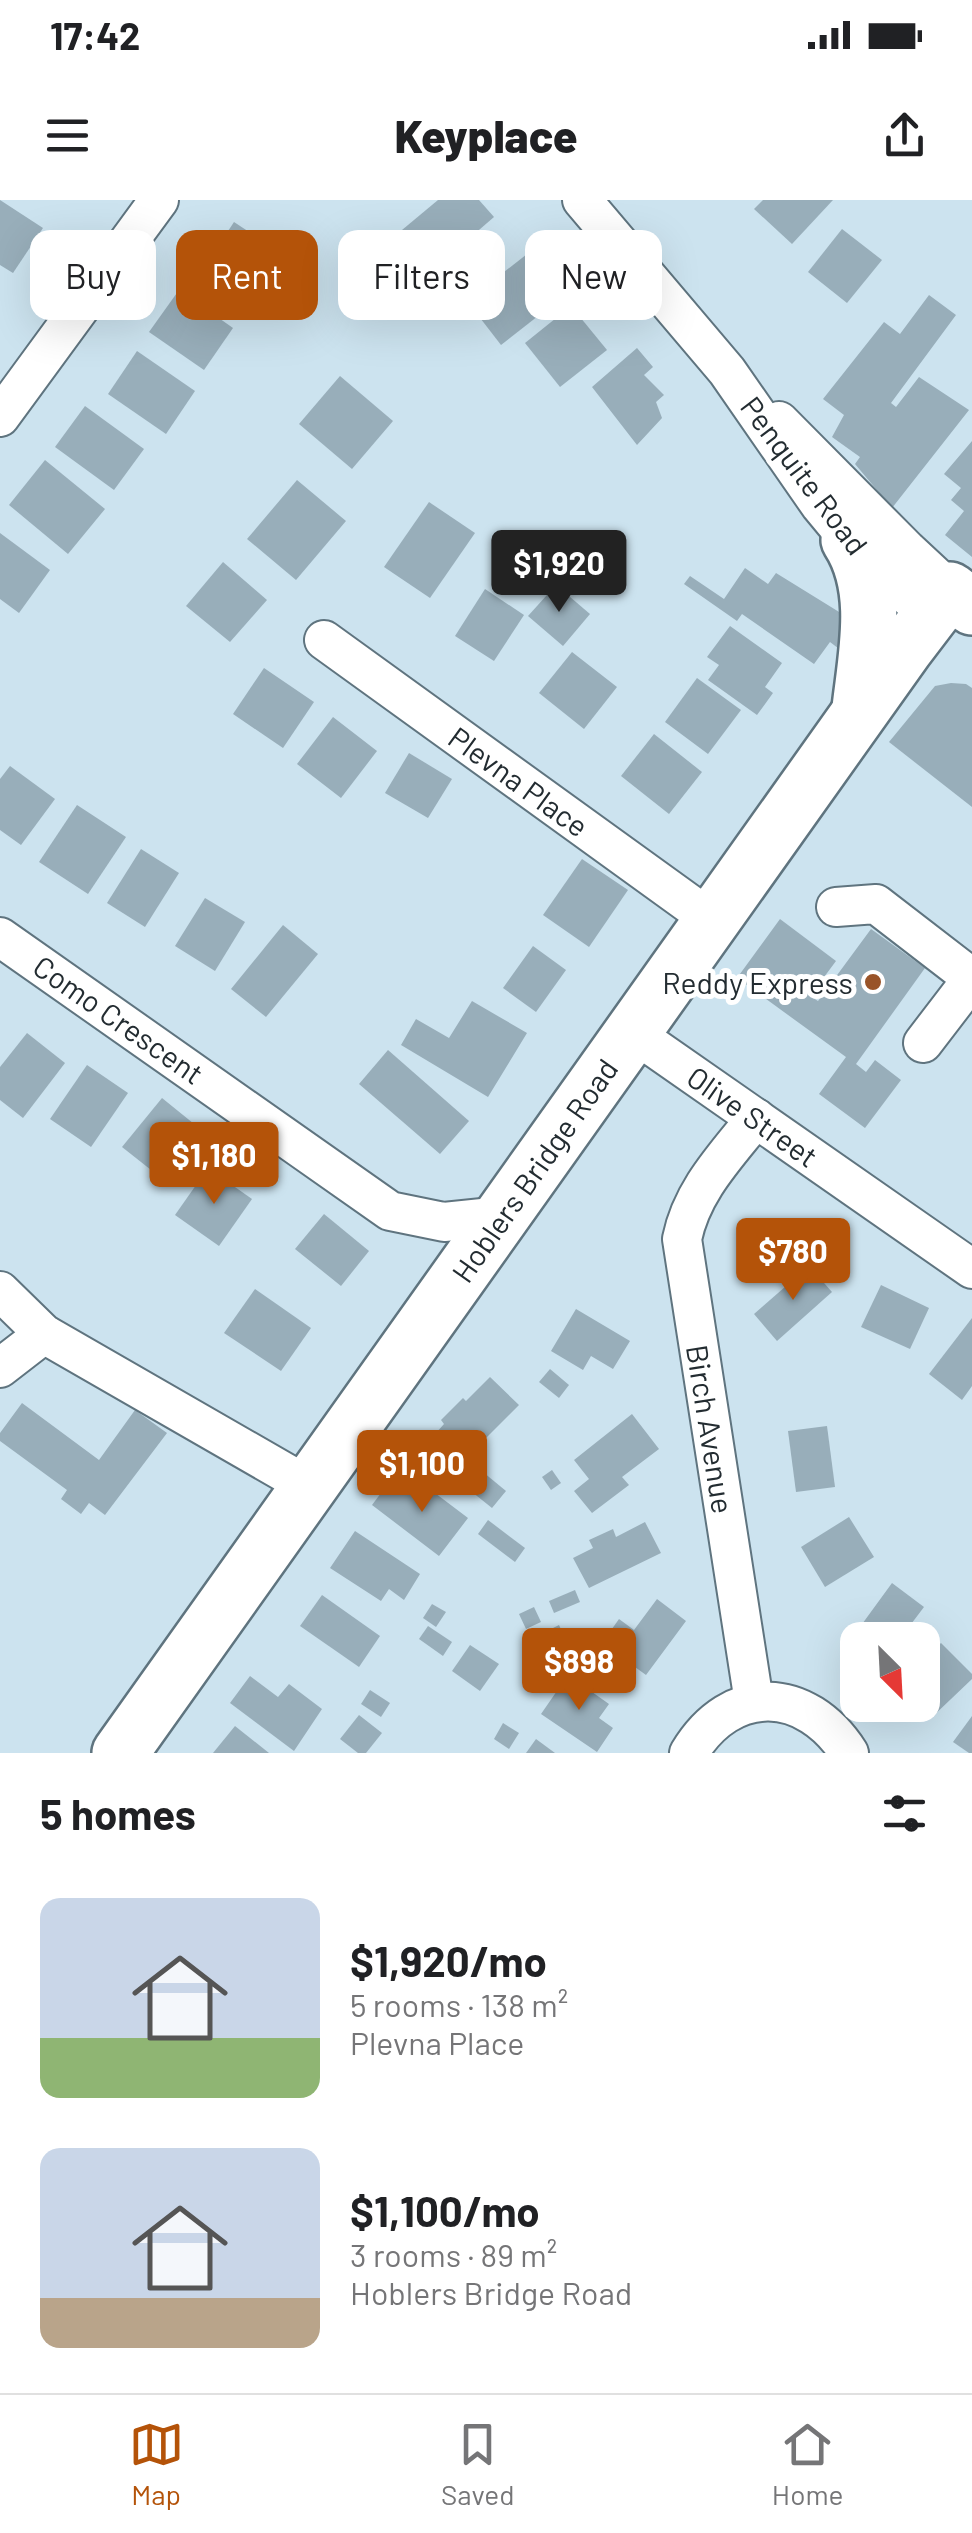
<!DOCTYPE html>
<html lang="en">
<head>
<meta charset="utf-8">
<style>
	body { margin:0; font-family:Barlow,sans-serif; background:#f2f2f2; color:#202124; height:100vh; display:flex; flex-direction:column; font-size:38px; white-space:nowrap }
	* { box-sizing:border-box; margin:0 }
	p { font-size:32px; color:#757577 }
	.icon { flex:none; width:55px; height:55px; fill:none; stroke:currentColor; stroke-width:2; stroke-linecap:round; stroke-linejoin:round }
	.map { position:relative; height:1553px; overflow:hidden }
	.details { display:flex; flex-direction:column; background:#fff; flex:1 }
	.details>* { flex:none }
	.banner { position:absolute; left:30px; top:30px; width:912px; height:90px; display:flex; gap:20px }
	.needle { width:65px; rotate:156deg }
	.buttons { position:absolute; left:840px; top:1422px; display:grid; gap:20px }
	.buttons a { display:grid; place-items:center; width:100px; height:100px; border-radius:20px; background:#fff; box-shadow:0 10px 40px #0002; font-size:50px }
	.price { position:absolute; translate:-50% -85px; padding:0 22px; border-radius:10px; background:#b45309; color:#fff; font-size:32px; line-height:65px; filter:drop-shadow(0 2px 5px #0008) }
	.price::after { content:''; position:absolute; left:50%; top:60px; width:30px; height:22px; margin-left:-15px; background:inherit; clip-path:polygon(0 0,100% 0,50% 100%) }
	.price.on { background:#222; color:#fff }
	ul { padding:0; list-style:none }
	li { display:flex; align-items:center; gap:30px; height:250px; padding:0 40px }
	li span { display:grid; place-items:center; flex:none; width:280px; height:200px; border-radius:20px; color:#555 }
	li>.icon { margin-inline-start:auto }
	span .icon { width:120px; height:120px; fill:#fffc; stroke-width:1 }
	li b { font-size:42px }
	h2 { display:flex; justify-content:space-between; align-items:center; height:120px; padding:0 40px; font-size:42px }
	.tag { padding:0 35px; border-radius:20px; background:#fff; box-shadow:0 10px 40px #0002; font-size:35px; line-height:90px }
	.tag.on { background:#b45309; color:#fff }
	.status { display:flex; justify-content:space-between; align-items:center; height:70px; padding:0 50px; background:#fff; direction:ltr }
	.status svg { height:28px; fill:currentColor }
	header { display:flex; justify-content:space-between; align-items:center; height:130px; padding:0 40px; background:#fff; font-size:45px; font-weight:800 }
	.tab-bar { display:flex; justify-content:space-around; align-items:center; height:140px; border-top:2px solid #e0e0e0; background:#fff; font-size:28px; color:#757577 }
	.tab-bar a { display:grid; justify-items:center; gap:5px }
	.tab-bar .on { color:#b45309 }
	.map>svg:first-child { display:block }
</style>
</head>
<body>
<div class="status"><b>17:42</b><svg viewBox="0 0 49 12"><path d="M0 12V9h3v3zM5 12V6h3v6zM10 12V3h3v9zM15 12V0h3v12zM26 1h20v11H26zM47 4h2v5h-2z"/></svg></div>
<header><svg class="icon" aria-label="menu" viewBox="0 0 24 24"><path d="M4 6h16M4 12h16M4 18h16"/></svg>Keyplace<svg class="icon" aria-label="share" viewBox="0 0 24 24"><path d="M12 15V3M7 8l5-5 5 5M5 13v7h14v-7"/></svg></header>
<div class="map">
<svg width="972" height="1553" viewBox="0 0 972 1553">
	<rect width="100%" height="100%" fill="#cce3ef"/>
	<g fill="#98aeba">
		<path d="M0,0L43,28L13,73L0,65Z"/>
		<path d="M438,0H479L494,17L435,68L402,30Z"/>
		<path d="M763,0H833L792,44L754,9Z"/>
		<path d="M234,22L290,59L252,115L197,78Z"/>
		<path d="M842,29L882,60L847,103L808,72Z"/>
		<path d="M536,47L570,91L501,145L467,101Z"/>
		<path d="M179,90L233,128L204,170L149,132Z"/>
		<path d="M929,95L956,115L891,203L896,207L919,177L969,210L892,308L855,264L860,257L832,237L844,215L823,199L884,122L900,134Z"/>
		<path d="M571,106L607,150L560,187L525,143Z"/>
		<path d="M637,148L653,167L644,175L664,195L656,202L662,218L637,245L592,187Z"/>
		<path d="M137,151L195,191L166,234L108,194Z"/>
		<path d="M340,176L393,221L352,269L299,224Z"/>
		<path d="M85,206L144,249L114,290L55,247Z"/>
		<path d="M972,241V357L945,335L964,311L951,300L961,288L944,274Z"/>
		<path d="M45,260L105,309L68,354L9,305Z"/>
		<path d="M297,280L346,321L296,380L247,339Z"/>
		<path d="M429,302L475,333L430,398L384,367Z"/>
		<path d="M0,333L50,370L19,413L0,399Z"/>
		<path d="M223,362L267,400L230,442L186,406Z"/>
		<path d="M745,368L768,384L776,373L844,415L851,458L830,442L814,464L742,414L737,421L684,384L690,376L724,399Z"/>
		<path d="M556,385L590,414L563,446L528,416Z"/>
		<path d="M485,389L524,415L494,461L455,436Z"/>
		<path d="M730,426L782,463L765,487L773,493L757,515L708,480L719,465L707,457Z"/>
		<path d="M572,452L617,487L584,529L539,493Z"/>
		<path d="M264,468L314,502L283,548L233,514Z"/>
		<path d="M697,478L741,510L708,554L665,522Z"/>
		<path d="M951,483L966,484L972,488V607L889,542L935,486Z"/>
		<path d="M333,517L377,551L341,598L297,564Z"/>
		<path d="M654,534L702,572L669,614L621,576Z"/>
		<path d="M409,553L452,579L428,618L385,593Z"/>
		<path d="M10,566L55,599L21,645L0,630V579Z"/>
		<path d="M77,605L126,637L88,694L39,662Z"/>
		<path d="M141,649L179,673L145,727L107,703Z"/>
		<path d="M582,659L628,690L589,747L543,715Z"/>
		<path d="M205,698L245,722L215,771L175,746Z"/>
		<path d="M780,719L836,761L810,796L818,801L871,729L925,768L856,864L866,872L875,860L901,880L865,928L819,894L846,857L737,778Z"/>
		<path d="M283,725L318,754L266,817L231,789Z"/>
		<path d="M533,746L566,770L536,812L503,788Z"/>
		<path d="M472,801L527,833L488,897L401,845L416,819L449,838Z"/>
		<path d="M27,833L65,863L23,918L0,900V867Z"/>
		<path d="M388,850L469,921L440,954L359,884Z"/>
		<path d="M87,865L128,893L91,947L50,919Z"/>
		<path d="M162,898L204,932L165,981L122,947Z"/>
		<path d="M208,968L252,999L219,1046L175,1015Z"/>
		<path d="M324,1014L369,1051L341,1086L295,1049Z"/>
		<path d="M809,1066L832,1092L777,1141L754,1114Z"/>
		<path d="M881,1085L929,1108L910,1149L861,1127Z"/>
		<path d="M255,1089L311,1128L281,1171L224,1133Z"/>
		<path d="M576,1109L630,1141L613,1169L591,1156L583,1170L551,1151Z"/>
		<path d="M972,1118V1186L962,1200L929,1174Z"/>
		<path d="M550,1169L569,1185L559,1198L539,1182Z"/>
		<path d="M490,1177L519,1205L464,1260L436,1233L444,1224L441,1220L463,1198L466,1201Z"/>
		<path d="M22,1203L99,1260L135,1210L167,1233L105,1315L89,1303L81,1314L61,1299L67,1290L0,1241V1233Z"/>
		<path d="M632,1214L659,1249L622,1277L629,1285L592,1313L574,1291L589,1279L574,1260Z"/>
		<path d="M827,1226L835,1287L796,1292L788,1231Z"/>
		<path d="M472,1263L506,1291L492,1308L457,1280Z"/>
		<path d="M552,1270L561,1283L551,1290L542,1277Z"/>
		<path d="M390,1281L403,1291L408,1285L421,1295L427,1287L468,1318L439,1356L372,1305Z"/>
		<path d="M849,1317L874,1357L825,1387L801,1347Z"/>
		<path d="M488,1320L525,1348L515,1362L478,1334Z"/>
		<path d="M645,1322L661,1353L589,1388L573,1358L593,1348L589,1340L613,1329L616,1337Z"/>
		<path d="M355,1331L420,1374L404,1400L389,1389L381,1401L330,1368Z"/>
		<path d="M892,1383L924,1407L899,1440H858V1449L849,1442Z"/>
		<path d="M575,1390L580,1402L554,1413L549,1401Z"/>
		<path d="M322,1395L380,1436L359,1467L300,1426Z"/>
		<path d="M657,1399L686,1421L646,1475L602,1443L619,1419L634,1430Z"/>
		<path d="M432,1404L446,1412L436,1427L423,1418Z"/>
		<path d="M534,1407L541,1422L526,1429L519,1414Z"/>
		<path d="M559,1425L565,1438L550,1445L545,1432Z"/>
		<path d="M428,1426L452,1442L443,1456L419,1439Z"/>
		<path d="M941,1443L972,1474V1479L930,1519L916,1505H922V1461Z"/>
		<path d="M470,1445L499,1464L480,1491L452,1471Z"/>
		<path d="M568,1475L609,1504L599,1518L613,1528L597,1552L541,1514Z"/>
		<path d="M250,1476L278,1497L289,1484L322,1509L294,1551L230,1503Z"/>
		<path d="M370,1490L390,1503L381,1517L361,1504Z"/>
		<path d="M359,1515L382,1533L366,1553H358L340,1539Z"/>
		<path d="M972,1516V1553H969L953,1542Z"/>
		<path d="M503,1523L519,1533L509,1549L494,1539Z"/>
		<path d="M235,1526L269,1553H213Z"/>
		<path d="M536,1539L555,1553H526Z"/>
	</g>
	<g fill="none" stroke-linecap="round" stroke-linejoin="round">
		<g stroke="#5f747f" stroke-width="42">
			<g id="minor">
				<path d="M582,0L727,171L820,305L849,340L930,417"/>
				<path d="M0,217L159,0"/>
				<path d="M779,221L907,350L950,390"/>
				<path d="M324,440L713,721"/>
				<path d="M836,707L876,704L972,778"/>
				<path d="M0,737L390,1011L444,1022L502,1016"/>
				<path d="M632,832L972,1069"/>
				<path d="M923,843L972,779"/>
				<path d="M0,1091L44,1134L310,1287"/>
				<path d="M0,1168L44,1134"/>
				<path d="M754,1502L682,1039C692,990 726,956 756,918"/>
				<path d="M689,1553C731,1483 806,1486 849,1553"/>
			</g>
		</g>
		<g stroke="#5f747f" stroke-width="60">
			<g id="highway">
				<path d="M849,340C881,389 866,455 860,508"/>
				<path d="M120,1553L905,449L950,390L972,407"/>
			</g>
		</g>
		<use href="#minor" stroke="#fff" stroke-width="38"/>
		<use href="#highway" stroke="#fff" stroke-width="55"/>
	</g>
	<circle fill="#995429" stroke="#fff" stroke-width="4" cx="873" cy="782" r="10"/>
	<g text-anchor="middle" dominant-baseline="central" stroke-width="10" stroke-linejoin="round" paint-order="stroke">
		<g font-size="30" fill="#232c31" stroke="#fff">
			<text transform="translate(805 275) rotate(53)">Penquite Road</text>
			<text transform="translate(519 581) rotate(36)">Plevna Place</text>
			<text transform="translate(119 819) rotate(35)">Como Crescent</text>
			<text transform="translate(753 916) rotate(35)">Olive Street</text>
			<text transform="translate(534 970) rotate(-55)">Hoblers Bridge Road</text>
			<text transform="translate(711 1229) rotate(81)">Birch Avenue</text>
		</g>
		<g font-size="30" fill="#232c31" stroke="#fff" text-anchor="end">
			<text x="853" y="782">Reddy Express</text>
		</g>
	</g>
</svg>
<div class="buttons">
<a><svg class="needle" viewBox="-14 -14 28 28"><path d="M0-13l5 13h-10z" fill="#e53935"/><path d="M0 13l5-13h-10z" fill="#757577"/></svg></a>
</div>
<b class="price on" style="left:559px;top:415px">$1,920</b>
<b class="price" style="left:214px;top:1007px">$1,180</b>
<b class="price" style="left:793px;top:1103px">$780</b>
<b class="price" style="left:422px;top:1315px">$1,100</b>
<b class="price" style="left:579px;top:1513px">$898</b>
<div class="banner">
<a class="tag">Buy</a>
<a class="tag on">Rent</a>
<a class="tag">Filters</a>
<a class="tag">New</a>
</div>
</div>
<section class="details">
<h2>5 homes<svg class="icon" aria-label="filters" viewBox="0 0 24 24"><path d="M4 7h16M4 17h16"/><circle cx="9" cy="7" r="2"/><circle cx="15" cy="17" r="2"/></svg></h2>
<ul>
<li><span style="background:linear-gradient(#c9d6e8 70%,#8fb573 0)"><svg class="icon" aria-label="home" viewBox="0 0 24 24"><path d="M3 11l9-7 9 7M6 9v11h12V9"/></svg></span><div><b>$1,920/mo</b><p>5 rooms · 138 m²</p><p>Plevna Place</p></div></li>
<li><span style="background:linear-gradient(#c9d6e8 75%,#b9a48a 0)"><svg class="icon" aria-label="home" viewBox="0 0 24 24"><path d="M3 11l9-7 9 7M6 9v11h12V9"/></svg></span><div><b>$1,100/mo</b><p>3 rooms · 89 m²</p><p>Hoblers Bridge Road</p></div></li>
</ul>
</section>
<nav class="tab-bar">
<a class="on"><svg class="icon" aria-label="map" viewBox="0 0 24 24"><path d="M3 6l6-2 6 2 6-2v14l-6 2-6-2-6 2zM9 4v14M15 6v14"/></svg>Map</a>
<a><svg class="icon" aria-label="saved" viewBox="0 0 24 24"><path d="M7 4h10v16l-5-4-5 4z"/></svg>Saved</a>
<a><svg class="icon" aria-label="home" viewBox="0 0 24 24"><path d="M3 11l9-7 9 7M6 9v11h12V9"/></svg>Home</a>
</nav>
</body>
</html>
